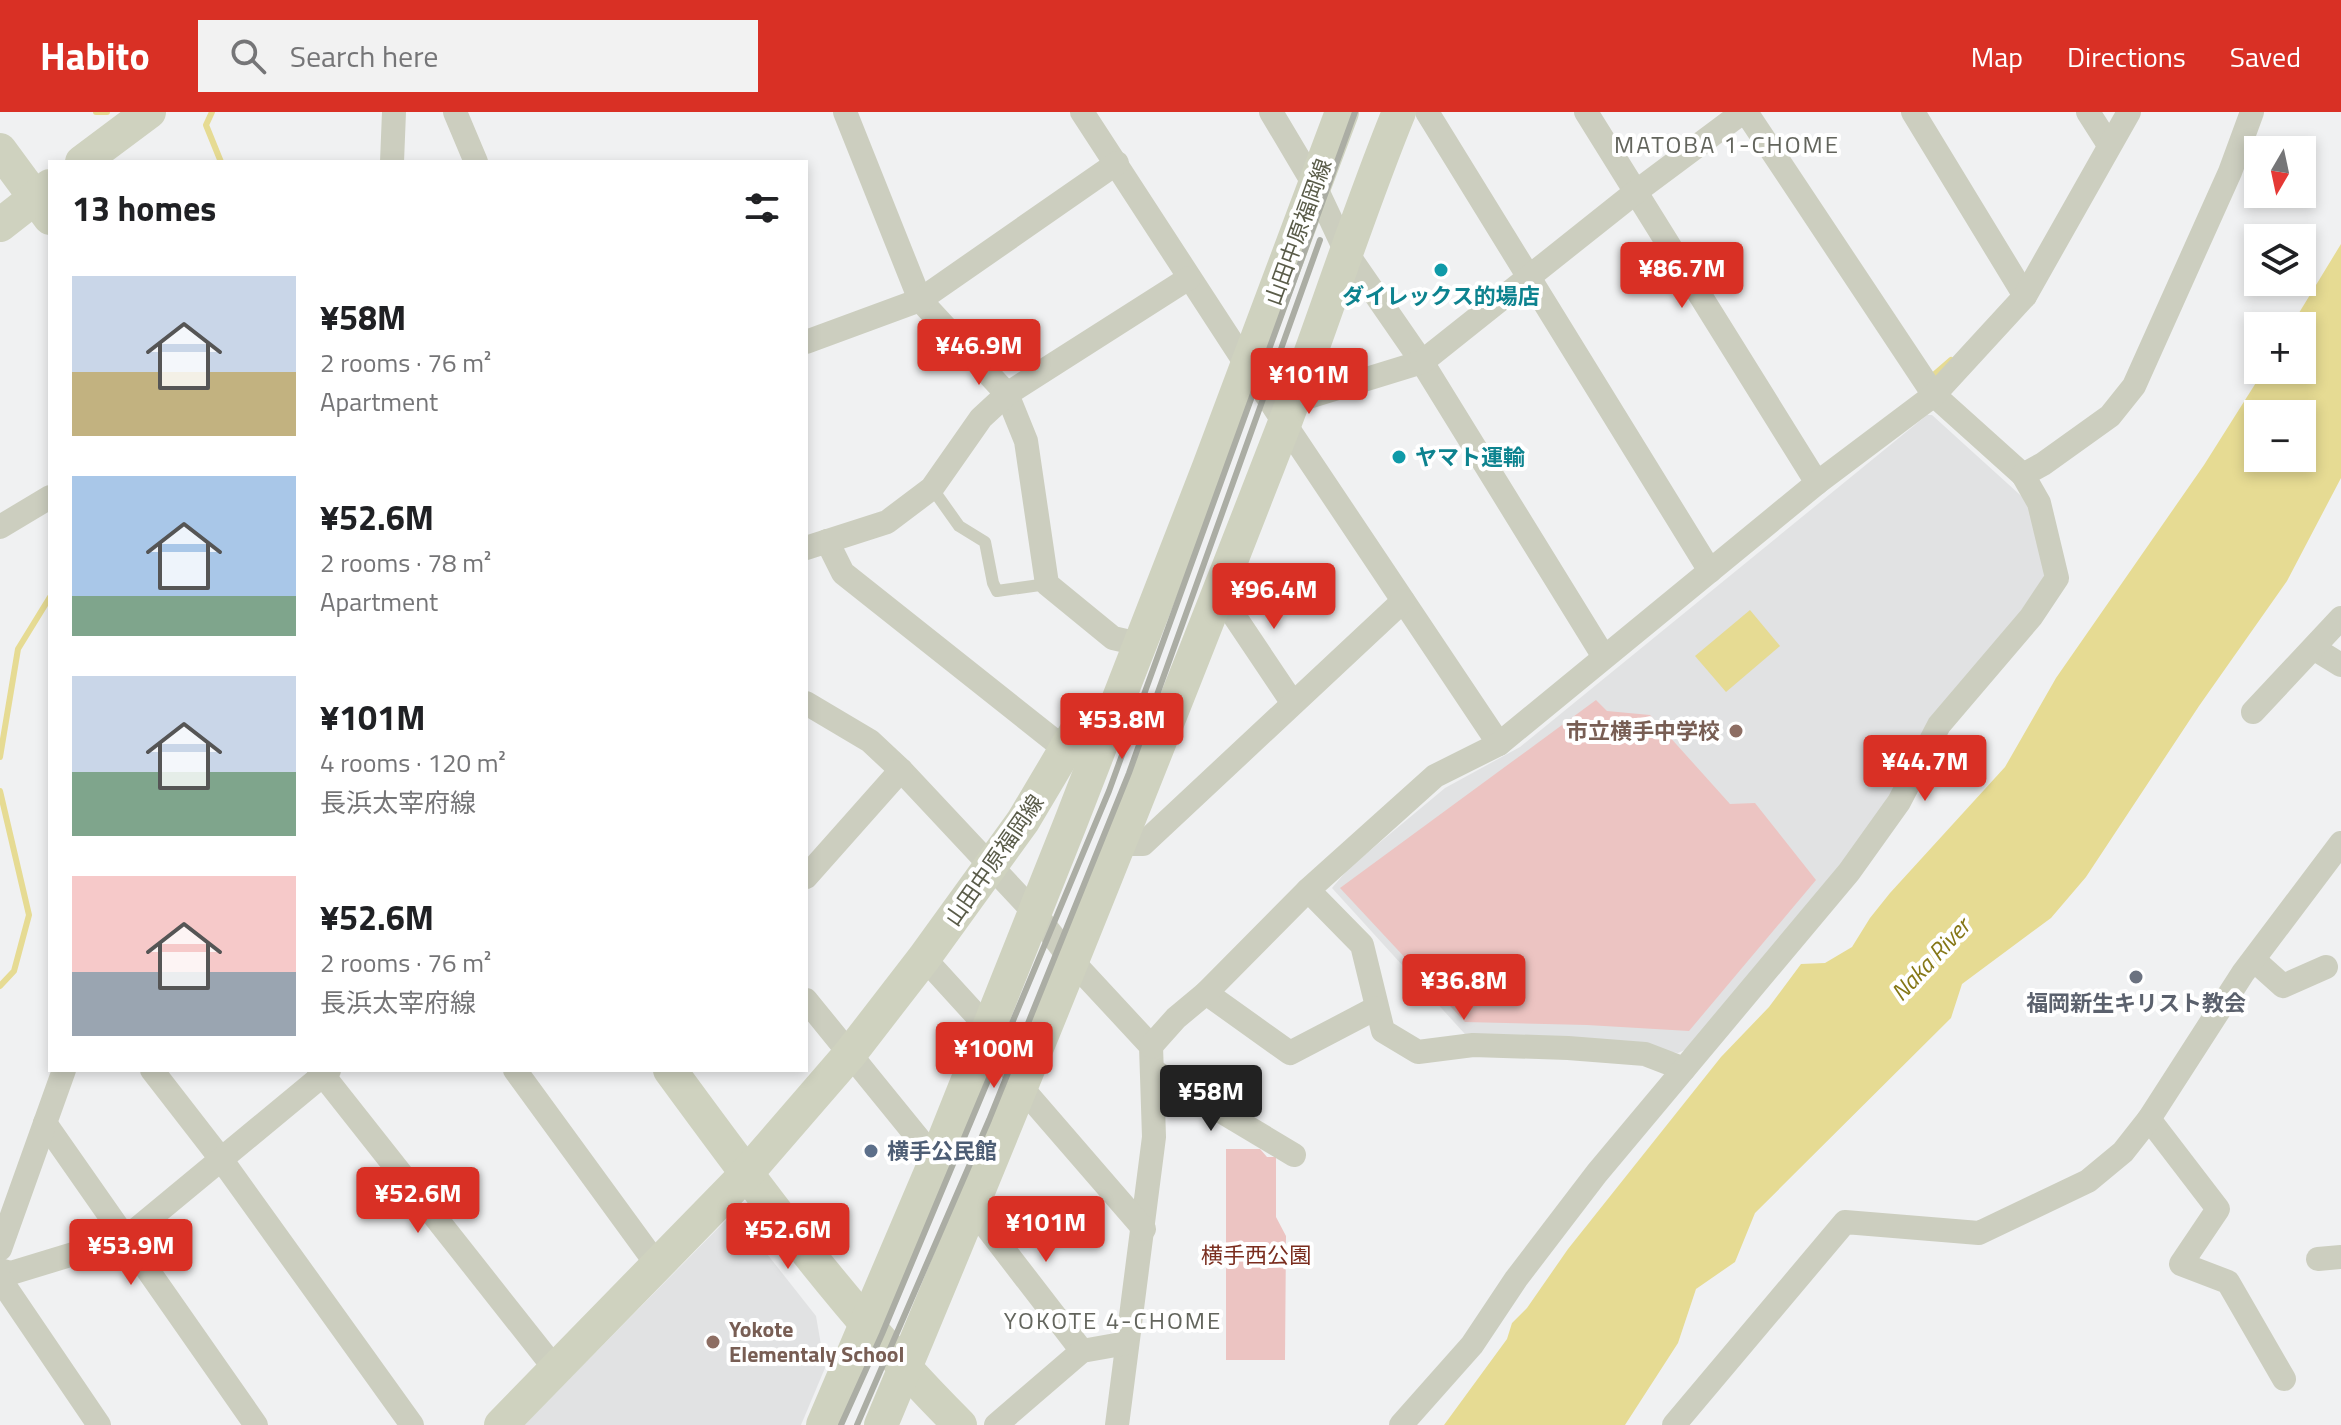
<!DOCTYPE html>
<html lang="en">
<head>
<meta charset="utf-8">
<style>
	body { margin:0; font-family:"Titillium Web","Noto Sans JP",sans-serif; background:#f2f2f2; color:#202124; height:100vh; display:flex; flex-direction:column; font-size:30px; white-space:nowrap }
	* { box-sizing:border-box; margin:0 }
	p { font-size:26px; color:#757577 }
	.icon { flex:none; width:44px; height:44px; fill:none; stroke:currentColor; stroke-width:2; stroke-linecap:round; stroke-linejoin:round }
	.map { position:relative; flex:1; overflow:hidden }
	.details { position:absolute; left:48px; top:48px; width:760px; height:912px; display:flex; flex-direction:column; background:#fff; border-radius:0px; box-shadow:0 4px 12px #0003 }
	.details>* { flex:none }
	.needle { width:52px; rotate:189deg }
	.buttons { position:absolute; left:2244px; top:24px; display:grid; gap:16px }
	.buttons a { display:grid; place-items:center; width:72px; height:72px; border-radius:0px; background:#fff; box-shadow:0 4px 12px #0003; font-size:40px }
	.price { position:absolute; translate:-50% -68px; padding:0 18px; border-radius:8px; background:#d93025; color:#fff; font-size:26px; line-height:52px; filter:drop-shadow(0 2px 4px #0008) }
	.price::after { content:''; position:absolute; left:50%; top:48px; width:24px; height:18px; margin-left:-12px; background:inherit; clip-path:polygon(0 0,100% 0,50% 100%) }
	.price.selected { background:#222; color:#fff }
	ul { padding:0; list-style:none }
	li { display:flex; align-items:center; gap:24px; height:200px; padding:0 24px }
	li span { display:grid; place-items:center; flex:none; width:224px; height:160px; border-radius:0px; color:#555 }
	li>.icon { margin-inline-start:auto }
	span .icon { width:96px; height:96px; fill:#fffc; stroke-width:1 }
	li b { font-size:34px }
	h2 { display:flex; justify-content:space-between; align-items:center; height:96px; padding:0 24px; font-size:34px }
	header { display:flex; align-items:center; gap:48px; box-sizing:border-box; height:112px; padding:0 40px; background:#d93025; color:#fff }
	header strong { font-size:38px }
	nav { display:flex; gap:44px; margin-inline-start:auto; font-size:28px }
	.search { width:560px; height:72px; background:#f2f2f2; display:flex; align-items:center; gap:20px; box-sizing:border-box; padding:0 28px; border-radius:0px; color:#757577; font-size:30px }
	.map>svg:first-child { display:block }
</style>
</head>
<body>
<header>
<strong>Habito</strong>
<div class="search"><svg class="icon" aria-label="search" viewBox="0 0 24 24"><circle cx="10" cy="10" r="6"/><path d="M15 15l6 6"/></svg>Search here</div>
<nav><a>Map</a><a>Directions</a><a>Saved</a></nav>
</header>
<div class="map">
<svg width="2341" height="1313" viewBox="0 0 2341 1313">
	<rect width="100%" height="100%" fill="#f0f1f2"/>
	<g fill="#e1e2e3">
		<path d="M1927,303H1932L2029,391L2047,455L2043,467L1874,712L1687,937L1678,941L1585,928L1474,932L1332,776L1349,756L1445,676L1520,635Z"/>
		<path d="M734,1100L816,1204L825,1256L801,1313H524Z"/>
	</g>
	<g fill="#ecc4c2">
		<path d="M1596,588L1607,599L1650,603L1730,692L1755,691L1816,768L1689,919L1587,913L1465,910L1340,776Z"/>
		<path d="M1226,1037H1260L1267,1045H1276V1105L1286,1124L1285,1248H1226Z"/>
	</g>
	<g fill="#e6db93" fill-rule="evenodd">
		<path d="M2341,132V366L2287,469L2199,594L2086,765L2051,806L1962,872L1951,906L1755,1101L1735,1150L1696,1177L1678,1231L1625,1313H1444L1507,1227L1512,1211L1527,1196L1568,1137L1721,945L1769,895L1801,852L1825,851L1852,835L1870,806L1890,781L2005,655L2056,566L2204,353L2264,258H2302V214H2291ZM2258,302H2302V346H2258Z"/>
		<path d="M1750,498L1780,534L1726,580L1695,544Z"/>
	</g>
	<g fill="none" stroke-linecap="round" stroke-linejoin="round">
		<g stroke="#e6db93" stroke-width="6">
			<path d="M96,0H107"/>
			<path d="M212,0L206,13L221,50"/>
			<path d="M1929,267L1951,248"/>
			<path d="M0,645L18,537L50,485"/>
			<path d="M0,679L29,803L14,859L0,874"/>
		</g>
		<path stroke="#cccebf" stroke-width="12" d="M932,376L959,414L985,430L993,471L997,479L1047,472"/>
		<g stroke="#cccebf" stroke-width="24">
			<path d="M455,0L476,50"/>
			<path d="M845,0L920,188L1007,282L1026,329L1047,472L1113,526L1139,532"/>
			<path d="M1082,0L1285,312L1499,632"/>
			<path d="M1271,0L1315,74L1346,140L1422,250L1604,545"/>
			<path d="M1427,0L1710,459"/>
			<path d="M1586,0L1817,371"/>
			<path d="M1746,0L1934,283L2023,363"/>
			<path d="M1913,0L2025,184"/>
			<path d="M2088,0L2109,33"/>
			<path d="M392,50L394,0"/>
			<path d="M806,230L920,188L1117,51"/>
			<path d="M1292,290L1422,250L1637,79L1743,0"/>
			<path d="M0,415L50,385"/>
			<path d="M827,429L843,461L1066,638"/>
			<path d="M806,436L887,410L932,376L981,306L1007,282L1189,166"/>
			<path d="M1215,488L1231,499L1292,590"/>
			<path d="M2315,537L2341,553"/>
			<path d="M806,591L870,629L901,658L1034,800L1073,850L1151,934L1154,1025L1117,1313"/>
			<path d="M2253,600L2341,506"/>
			<path d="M1120,732H1143L1403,489"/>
			<path d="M806,765L901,658"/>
			<path d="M1308,778L1362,833L1383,919L1418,940L1473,933L1568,936L1645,942L1684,957"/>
			<path d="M924,846L987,915L1022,976L1144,1117"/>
			<path d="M2254,848L2283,874L2326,855"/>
			<path d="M1206,881L1290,941L1376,896"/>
			<path d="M806,888L936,1048"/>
			<path d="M1151,934L1176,906L1206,881L1308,778L1435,664L1499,632L1817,371L1934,283L2025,184L2129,0"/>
			<path d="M152,958L221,1047L412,1313"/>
			<path d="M319,958L556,1258"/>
			<path d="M515,958L658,1154"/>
			<path d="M1152,958L1294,1043"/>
			<path d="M2149,1007L2218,1097L2181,1152L2228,1170L2284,1267"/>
			<path d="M45,1011L256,1313"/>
			<path d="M971,1095L1082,1239"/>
			<path d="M0,1137L64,958"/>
			<path d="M2318,1147L2341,1145"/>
			<path d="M0,1158L11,1161L126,1126L329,958"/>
			<path d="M0,1167L99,1313"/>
			<path d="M996,1313L1082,1239L1127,1231"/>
			<path d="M1401,1313L1472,1233L1516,1167L1597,1061L1849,760L1899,690L1939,613L2031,505L2057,466L2039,391L2023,363L2043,352L2110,304L2134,274L2230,60L2252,0"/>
			<path d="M1674,1313L1845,1110L1979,1121L2088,1069L2123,1040L2149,1007L2243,861L2341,731"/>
		</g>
		<g stroke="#cfd2bf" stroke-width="34">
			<path d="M0,38L50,106"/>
			<path d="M82,50L149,0"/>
			<path d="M0,113L50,74"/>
			<path d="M670,958C760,1081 852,1206 960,1313"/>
			<path d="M501,1313L746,1062L849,943L924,846L1023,709L1080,613L1106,618"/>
			<path d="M823,1313L936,1048L1070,712L1209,355L1342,0"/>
			<path d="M881,1313C1020,982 1154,648 1284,313C1324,209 1357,103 1399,0"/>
		</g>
		<g stroke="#abada4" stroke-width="6">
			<path d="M841,1313L882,1222L1109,679L1355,0"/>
			<path d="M857,1313L989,1008L1129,661L1320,128"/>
		</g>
	</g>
	<g fill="#0f9aa8" stroke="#fff" stroke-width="3">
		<circle cx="1441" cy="158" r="8"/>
		<circle cx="1399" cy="345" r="8"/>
	</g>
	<g fill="#8d6e63" stroke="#fff" stroke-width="3">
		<circle cx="1736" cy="619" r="8"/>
		<circle cx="713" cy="1230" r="8"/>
	</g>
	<circle fill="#6b7280" stroke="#fff" stroke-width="3" cx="2136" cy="865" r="8"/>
	<circle fill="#5c6f8a" stroke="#fff" stroke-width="3" cx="871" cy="1039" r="8"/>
	<g text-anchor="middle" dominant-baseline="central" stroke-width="8" stroke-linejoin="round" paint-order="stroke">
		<g font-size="22" fill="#5a5c49" stroke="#fff">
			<text transform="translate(1298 120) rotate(-70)">山田中原福岡線</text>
			<text transform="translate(994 748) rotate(-55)">山田中原福岡線</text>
		</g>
		<g font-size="22" font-weight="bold" fill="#0d838f" stroke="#fff">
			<text x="1441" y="184">ダイレックス的場店</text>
			<text x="1415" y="345" text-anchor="start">ヤマト運輸</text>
		</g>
		<g font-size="22" font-weight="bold" fill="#785e54" stroke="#fff" text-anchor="end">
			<text x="1720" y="619">市立横手中学校</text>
			<text x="729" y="1217" text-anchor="start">Yokote<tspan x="729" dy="25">Elementaly School</tspan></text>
		</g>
		<g font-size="22" font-weight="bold" fill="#5b616d" stroke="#fff">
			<text x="2136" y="891">福岡新生キリスト教会</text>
		</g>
		<g font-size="22" font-weight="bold" fill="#4e5e75" stroke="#fff" text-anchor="start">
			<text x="887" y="1039">横手公民館</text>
		</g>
		<g font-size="22" fill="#7a2d1e" stroke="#fff">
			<text x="1256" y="1143">横手西公園</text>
		</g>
		<g font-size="24" letter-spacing="2" fill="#63655d" stroke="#fff">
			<text x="1727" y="32">MATOBA 1-CHOME</text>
			<text x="1113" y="1208">YOKOTE 4-CHOME</text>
		</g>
		<g font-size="24" font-style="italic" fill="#857716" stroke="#fff">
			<text transform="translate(1930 847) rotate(-47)">Naka River</text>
		</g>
	</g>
</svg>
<div class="buttons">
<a><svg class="needle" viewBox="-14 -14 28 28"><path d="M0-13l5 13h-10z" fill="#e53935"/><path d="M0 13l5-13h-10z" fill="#757577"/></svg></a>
<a><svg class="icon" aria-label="layers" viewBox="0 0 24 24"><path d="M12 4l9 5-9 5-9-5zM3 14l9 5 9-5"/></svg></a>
<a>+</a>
<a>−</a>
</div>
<b class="price" style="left:1682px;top:198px">¥86.7M</b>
<b class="price" style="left:979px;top:275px">¥46.9M</b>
<b class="price" style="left:1309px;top:304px">¥101M</b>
<b class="price" style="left:1274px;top:519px">¥96.4M</b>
<b class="price" style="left:1122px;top:649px">¥53.8M</b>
<b class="price" style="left:1925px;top:691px">¥44.7M</b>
<b class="price" style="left:1464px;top:910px">¥36.8M</b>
<b class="price" style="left:994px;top:978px">¥100M</b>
<b class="price selected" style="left:1211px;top:1021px">¥58M</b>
<b class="price" style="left:418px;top:1123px">¥52.6M</b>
<b class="price" style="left:1046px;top:1152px">¥101M</b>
<b class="price" style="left:788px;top:1159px">¥52.6M</b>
<b class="price" style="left:131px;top:1175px">¥53.9M</b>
<section class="details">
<h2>13 homes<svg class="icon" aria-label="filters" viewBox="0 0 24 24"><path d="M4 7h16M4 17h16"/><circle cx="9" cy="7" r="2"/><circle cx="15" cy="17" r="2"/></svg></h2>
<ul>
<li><span style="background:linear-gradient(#c9d6e8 60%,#c2b280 0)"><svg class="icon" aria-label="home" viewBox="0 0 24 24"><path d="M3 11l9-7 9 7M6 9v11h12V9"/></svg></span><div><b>¥58M</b><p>2 rooms · 76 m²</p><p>Apartment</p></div></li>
<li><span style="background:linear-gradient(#a9c7e8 75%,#7fa58c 0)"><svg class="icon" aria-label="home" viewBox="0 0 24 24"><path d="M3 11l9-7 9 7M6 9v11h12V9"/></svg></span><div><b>¥52.6M</b><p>2 rooms · 78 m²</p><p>Apartment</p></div></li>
<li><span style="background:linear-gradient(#c9d6e8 60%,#7fa58c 0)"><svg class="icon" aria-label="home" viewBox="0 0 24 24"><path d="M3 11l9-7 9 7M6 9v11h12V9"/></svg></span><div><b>¥101M</b><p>4 rooms · 120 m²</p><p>長浜太宰府線</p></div></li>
<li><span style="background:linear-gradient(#f6c9c9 60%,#9aa5b1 0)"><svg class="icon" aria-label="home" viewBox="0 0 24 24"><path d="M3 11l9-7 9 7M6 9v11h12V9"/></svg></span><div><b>¥52.6M</b><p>2 rooms · 76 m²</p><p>長浜太宰府線</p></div></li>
</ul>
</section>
</div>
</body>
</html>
